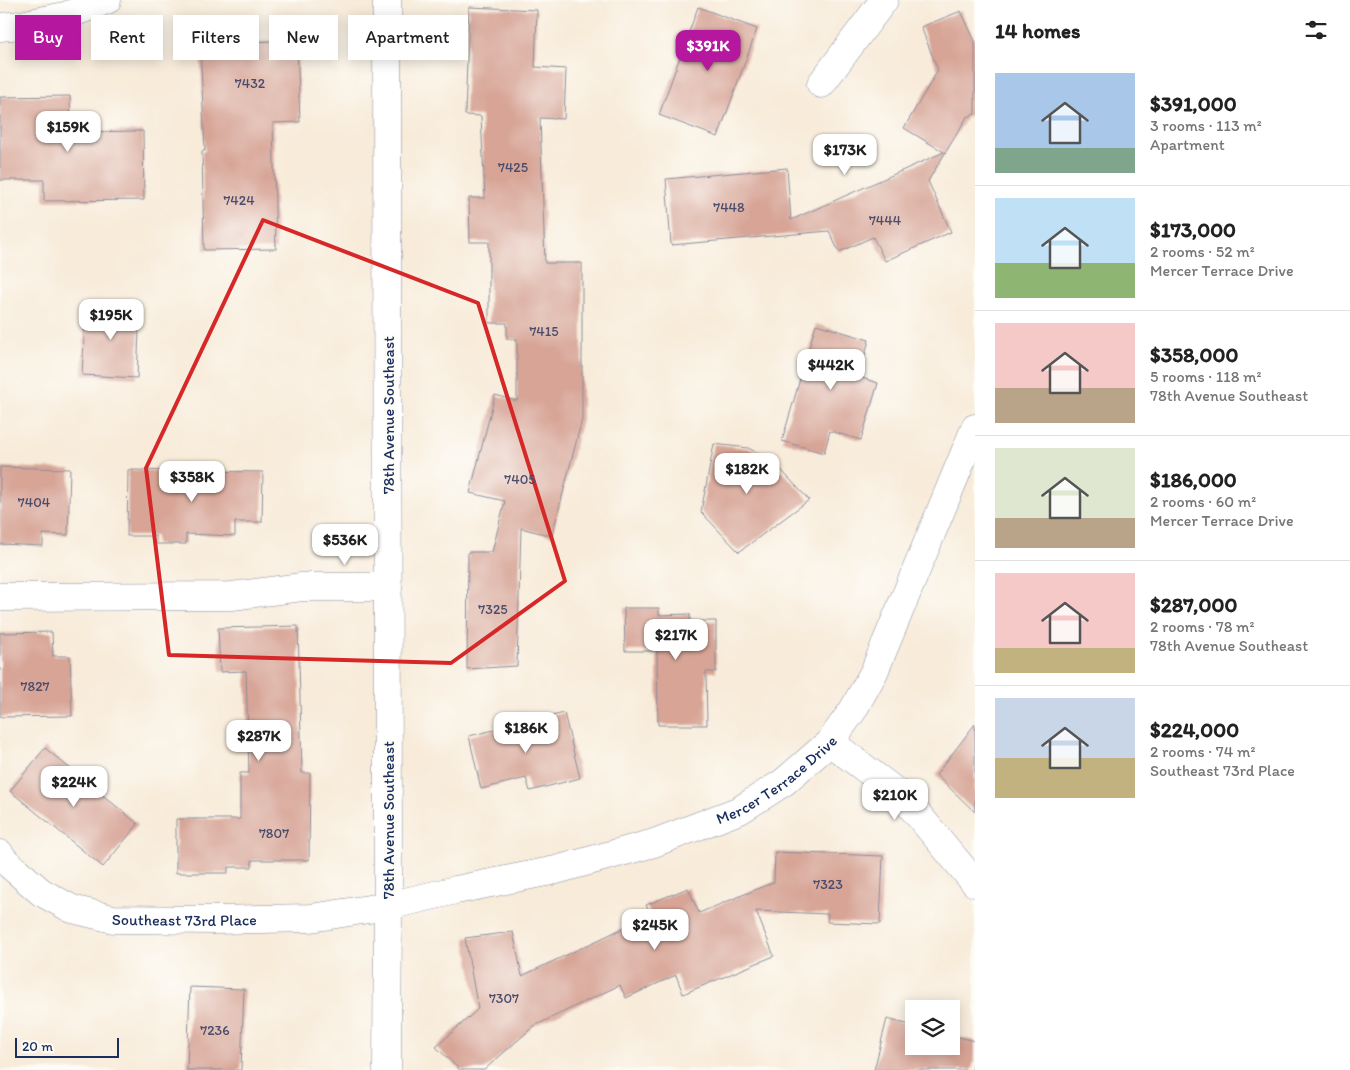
<!DOCTYPE html>
<html lang="en">
<head>
<meta charset="utf-8">
<style>
	body { margin:0; font-family:Itim,sans-serif; background:#f2f2f2; color:#222; height:100vh; display:flex; flex-direction:column; font-size:19px; white-space:nowrap }
	* { box-sizing:border-box; margin:0 }
	p { font-size:16px; color:#767676 }
	.icon { flex:none; width:28px; height:28px; fill:none; stroke:currentColor; stroke-width:2; stroke-linecap:round; stroke-linejoin:round }
	.map { position:relative; flex:1; overflow:hidden }
	.sheet { display:flex; flex-direction:column; background:#fff; width:375px }
	.sheet>* { flex:none }
	.hud { position:absolute; left:15px; top:15px; width:475px; height:45px; display:flex; gap:10px }
	.fabs { position:absolute; left:905px; top:1000px; display:grid; gap:10px }
	.fabs a { display:grid; place-items:center; width:55px; height:55px; border-radius:0px; background:#fff; box-shadow:0 2px 12px #0003; font-size:25px }
	.scale { position:absolute; left:15px; bottom:12px; width:104px; box-sizing:border-box; padding-left:5px; border:2px solid #1b2f5e; border-top:0; font-size:14px; line-height:18px; white-space:nowrap; color:#1b2f5e; -webkit-text-stroke:4px #fdfcf7; paint-order:stroke }
	.price { position:absolute; translate:-50% -42px; padding:0 11px; border-radius:10px; background:#fff; color:#222; font-size:16px; line-height:32px; filter:drop-shadow(0 1px 2px #0008) }
	.price::after { content:''; position:absolute; left:50%; top:30px; width:15px; height:11px; margin-left:-8px; background:inherit; clip-path:polygon(0 0,100% 0,50% 100%) }
	.price.selected { background:#b5179e; color:#fff }
	ul { padding:0; list-style:none }
	li { display:flex; align-items:center; gap:15px; height:125px; padding:0 20px }
	li+li { border-top:1px solid #e0e0e0 }
	li span { display:grid; place-items:center; flex:none; width:140px; height:100px; border-radius:0px; color:#555 }
	li>.icon { margin-inline-start:auto }
	span .icon { width:60px; height:60px; fill:#fffc; stroke-width:1 }
	li b { font-size:21px }
	h2 { display:flex; justify-content:space-between; align-items:center; height:60px; padding:0 20px; font-size:21px }
	.pill { padding:0 18px; border-radius:0px; background:#fff; box-shadow:0 2px 12px #0003; font-size:18px; line-height:45px }
	.pill.selected { background:#b5179e; color:#fff }
	main { display:flex; flex:1; min-height:0 }
	.map>svg:first-child { display:block }
</style>
</head>
<body>
<main>
<div class="map">
<svg width="975" height="1070" viewBox="0 0 975 1070">
	<rect width="100%" height="100%" fill="#fdfcf7"/>
	<filter id="ink" filterUnits="userSpaceOnUse"><feTurbulence type="fractalNoise" baseFrequency=".02" numOctaves="2"/><feDisplacementMap in="SourceGraphic" scale="10" xChannelSelector="R" yChannelSelector="G"/><feConvolveMatrix kernelMatrix="1 2 1 2 8 2 1 2 1" color-interpolation-filters="sRGB"/></filter>
	<filter id="wash" filterUnits="userSpaceOnUse"><feTurbulence type="fractalNoise" baseFrequency=".0096" numOctaves="4" result="noise"/><feDisplacementMap in="SourceGraphic" scale="20" xChannelSelector="R" yChannelSelector="G"/><feGaussianBlur stdDeviation="1.12" result="paint"/><feColorMatrix in="noise" values="0 0 0 0 0 0 0 0 0 0 0 0 0 0 0 0 0 1.4 0 .05"/><feComposite in="paint" operator="in"/></filter>
	<g filter="url(#wash)">
		<rect width="100%" height="100%" fill="#f8ebd9"/>
		<g id="blocks">
			<g fill="#d7a496">
				<path d="M469,7L537,10L535,67L566,69L564,119L540,118L545,263H582V419L552,536L521,528L517,666L467,669L468,552H492L505,501L470,493L495,395L517,401V339H507V323H489V242H470L469,198H485L481,116L465,115Z"/>
				<path d="M698,7L757,29L718,137L659,115Z"/>
				<path d="M961,11L975,41V114L967,117L928,181L951,232L885,261L873,237L839,252L829,231L671,245L666,179L787,168L791,220L944,152L904,128L938,70L921,27Z"/>
				<path d="M297,40L300,122L273,123L276,249L204,250L202,151H205L200,44Z"/>
				<path d="M70,96L71,132L143,131L144,200L44,201V180H0V97Z"/>
				<path d="M86,304L140,307L137,378L82,375Z"/>
				<path d="M816,324L869,340L859,377L878,383L861,440L830,431L824,453L782,441Z"/>
				<path d="M714,444L748,448L772,460L809,500L739,552L701,512Z"/>
				<path d="M0,467L70,469L68,535L43,534V546L0,544Z"/>
				<path d="M128,470L263,472L262,522H235V536L186,534V544H156V536H127Z"/>
				<path d="M624,608H659V615L690,614V621H716V672H706L707,725H658L657,651H625Z"/>
				<path d="M298,626L302,773H310L309,860H252V867H228V873H176V819H240V773H249L246,671L220,672L218,628Z"/>
				<path d="M52,632L53,656H70L72,716L0,717V633Z"/>
				<path d="M564,713L580,778L530,791L526,778L481,789L469,736Z"/>
				<path d="M975,724V812L936,775Z"/>
				<path d="M45,748L138,824L103,867L10,791Z"/>
				<path d="M775,852L883,856L880,924L827,922L828,914L756,911L774,956L683,994L676,975L626,998L620,985L534,1026L484,1070H460L436,1047L478,1009L465,938L513,932L522,976L651,915L646,905L688,888L699,913L774,882Z"/>
				<path d="M190,987L244,989L241,1070H187Z"/>
				<path d="M887,1019L914,1026V1046H951V1035L975,1041V1056L972,1070H874Z"/>
			</g>
		</g>
	</g>
	<g filter="url(#ink)">
		<use href="#blocks" fill-opacity="0" stroke="#8a8d9c" stroke-width="1"/>
		<g fill="none" stroke-linecap="round" stroke-linejoin="round">
			<g stroke="#8a8d9c" stroke-width="29">
				<g id="minor">
					<path d="M0,27L21,25L65,16L107,0"/>
					<path d="M821,84L884,0"/>
					<path d="M0,597L232,596L302,587H388"/>
					<path d="M830,742L904,798L975,883"/>
					<path id="s1" d="M0,854L4,860L41,892L72,909L113,919L213,920L311,918L388,906L456,890L556,870L654,843L740,810L784,782L830,742L853,710L874,672L975,428"/>
					<path d="M387,1070L388,906L387,0"/>
				</g>
			</g>
			<use href="#minor" stroke="#fff" stroke-width="28"/>
		</g>
	</g>
	<path fill="none" stroke="#d62828" stroke-width="4" stroke-linejoin="round" d="M263,220L478,303L565,581L451,663L169,655L146,468Z"/>
	<g text-anchor="middle" dominant-baseline="central" stroke-width="5" stroke-linejoin="round" paint-order="stroke">
		<g font-size="14" fill="#4a4c6c">
			<text x="250" y="83">7432</text>
			<text x="513" y="167">7425</text>
			<text x="239" y="200">7424</text>
			<text x="729" y="207">7448</text>
			<text x="885" y="220">7444</text>
			<text x="544" y="331">7415</text>
			<text x="520" y="479">7405</text>
			<text x="34" y="502">7404</text>
			<text x="493" y="609">7325</text>
			<text x="35" y="686">7827</text>
			<text x="274" y="833">7807</text>
			<text x="828" y="884">7323</text>
			<text x="504" y="998">7307</text>
			<text x="215" y="1030">7236</text>
		</g>
		<g font-size="16" fill="#1b2f5e" stroke="#fdfcf7">
			<text transform="translate(388 415) rotate(-90)">78th Avenue Southeast</text>
			<text stroke="none"><textPath href="#s1" startOffset="822">Mercer Terrace Drive</textPath></text>
			<text transform="translate(388 820) rotate(-90)">78th Avenue Southeast</text>
			<text stroke="none"><textPath href="#s1" startOffset="205">Southeast 73rd Place</textPath></text>
		</g>
	</g>
</svg>
<div class="fabs">
<a><svg class="icon" aria-label="layers" viewBox="0 0 24 24"><path d="M12 4l9 5-9 5-9-5zM3 14l9 5 9-5"/></svg></a>
</div>
<div class="scale">20 m</div>
<b class="price selected" style="left:708px;top:72px">$391K</b>
<b class="price" style="left:68px;top:153px">$159K</b>
<b class="price" style="left:845px;top:176px">$173K</b>
<b class="price" style="left:111px;top:341px">$195K</b>
<b class="price" style="left:831px;top:391px">$442K</b>
<b class="price" style="left:747px;top:495px">$182K</b>
<b class="price" style="left:192px;top:503px">$358K</b>
<b class="price" style="left:345px;top:566px">$536K</b>
<b class="price" style="left:676px;top:661px">$217K</b>
<b class="price" style="left:526px;top:754px">$186K</b>
<b class="price" style="left:259px;top:762px">$287K</b>
<b class="price" style="left:74px;top:808px">$224K</b>
<b class="price" style="left:895px;top:821px">$210K</b>
<b class="price" style="left:655px;top:951px">$245K</b>
<div class="hud">
<a class="pill selected">Buy</a>
<a class="pill">Rent</a>
<a class="pill">Filters</a>
<a class="pill">New</a>
<a class="pill">Apartment</a>
</div>
</div>
<section class="sheet">
<h2>14 homes<svg class="icon" aria-label="filters" viewBox="0 0 24 24"><path d="M4 7h16M4 17h16"/><circle cx="9" cy="7" r="2"/><circle cx="15" cy="17" r="2"/></svg></h2>
<ul>
<li><span style="background:linear-gradient(#a9c7e8 75%,#7fa58c 0)"><svg class="icon" aria-label="home" viewBox="0 0 24 24"><path d="M3 11l9-7 9 7M6 9v11h12V9"/></svg></span><div><b>$391,000</b><p>3 rooms · 113 m²</p><p>Apartment</p></div></li>
<li><span style="background:linear-gradient(#bfe0f5 65%,#8fb573 0)"><svg class="icon" aria-label="home" viewBox="0 0 24 24"><path d="M3 11l9-7 9 7M6 9v11h12V9"/></svg></span><div><b>$173,000</b><p>2 rooms · 52 m²</p><p>Mercer Terrace Drive</p></div></li>
<li><span style="background:linear-gradient(#f6c9c9 65%,#b9a48a 0)"><svg class="icon" aria-label="home" viewBox="0 0 24 24"><path d="M3 11l9-7 9 7M6 9v11h12V9"/></svg></span><div><b>$358,000</b><p>5 rooms · 118 m²</p><p>78th Avenue Southeast</p></div></li>
<li><span style="background:linear-gradient(#dfe7d0 70%,#b9a48a 0)"><svg class="icon" aria-label="home" viewBox="0 0 24 24"><path d="M3 11l9-7 9 7M6 9v11h12V9"/></svg></span><div><b>$186,000</b><p>2 rooms · 60 m²</p><p>Mercer Terrace Drive</p></div></li>
<li><span style="background:linear-gradient(#f6c9c9 75%,#c2b280 0)"><svg class="icon" aria-label="home" viewBox="0 0 24 24"><path d="M3 11l9-7 9 7M6 9v11h12V9"/></svg></span><div><b>$287,000</b><p>2 rooms · 78 m²</p><p>78th Avenue Southeast</p></div></li>
<li><span style="background:linear-gradient(#c9d6e8 60%,#c2b280 0)"><svg class="icon" aria-label="home" viewBox="0 0 24 24"><path d="M3 11l9-7 9 7M6 9v11h12V9"/></svg></span><div><b>$224,000</b><p>2 rooms · 74 m²</p><p>Southeast 73rd Place</p></div></li>
</ul>
</section>
</main>
</body>
</html>
